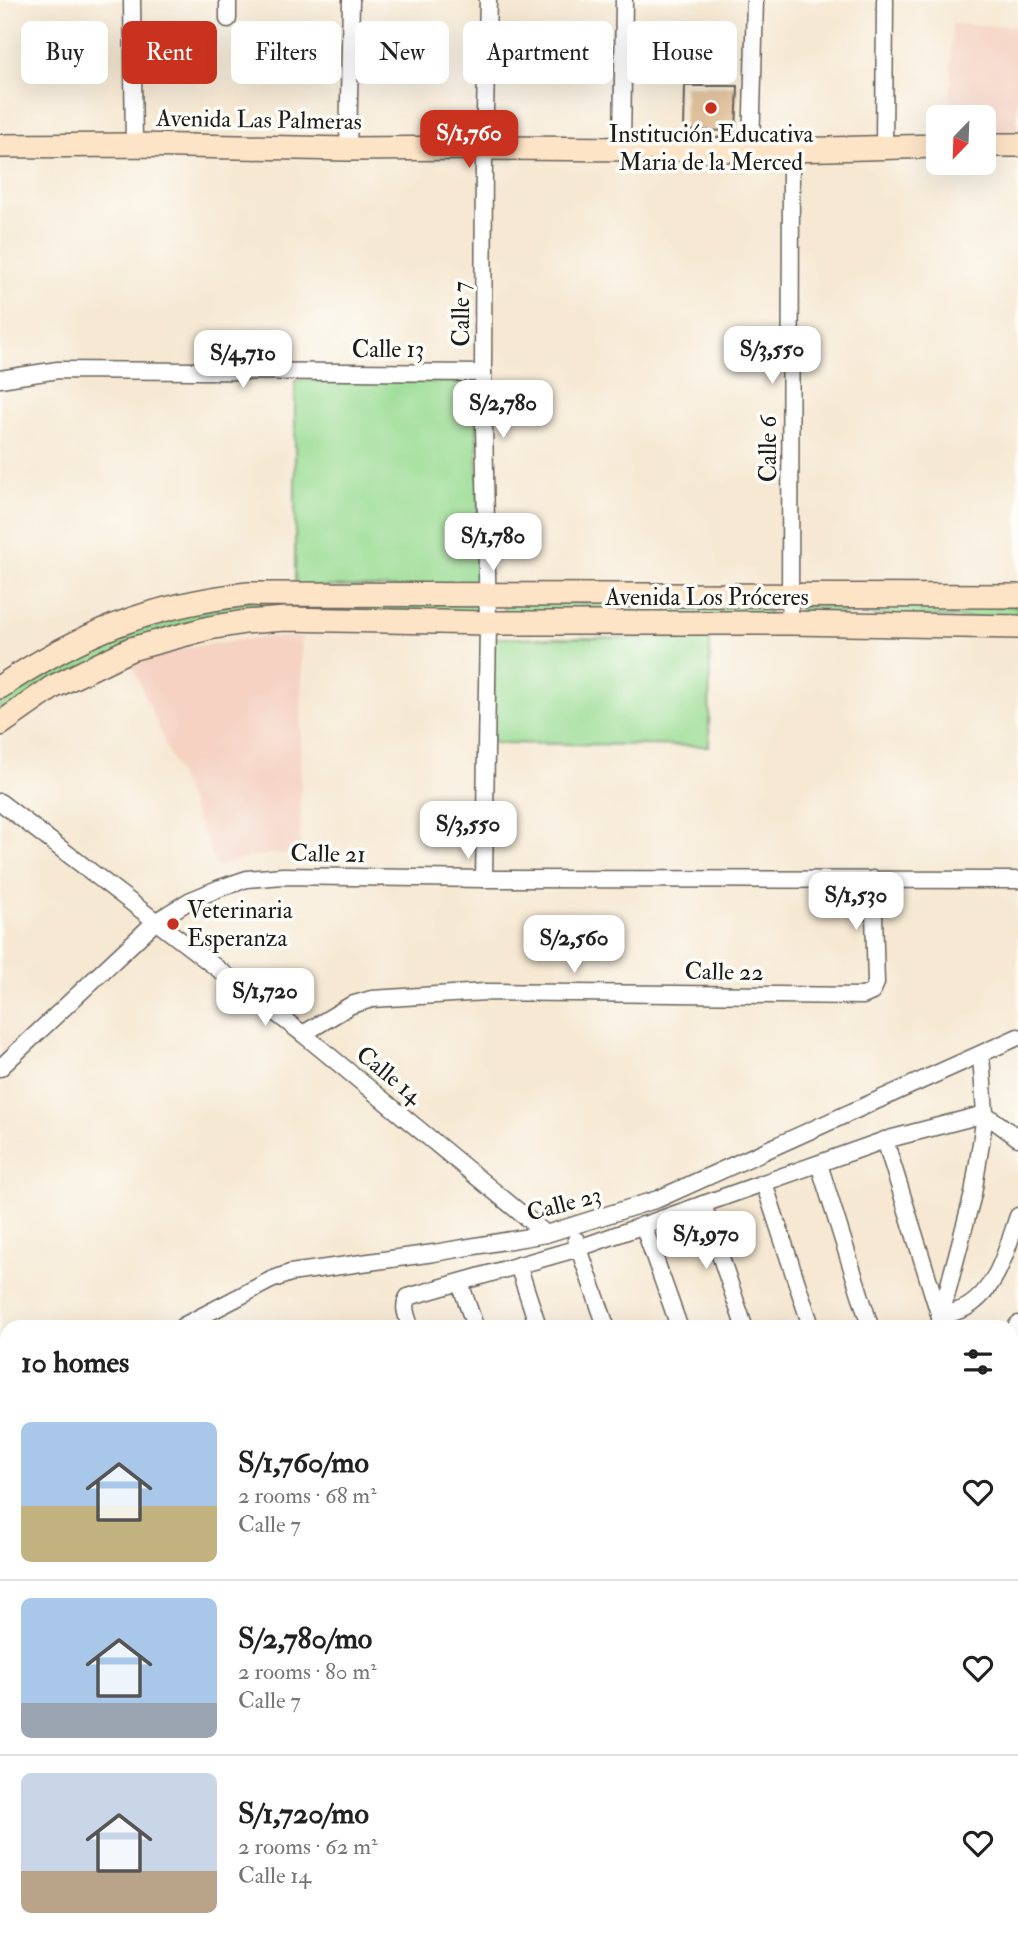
<!DOCTYPE html>
<html lang="en">
<head>
<meta charset="utf-8">
<style>
	body { margin:0; font-family:"IM FELL Double Pica",serif; background:#f2f2f2; color:#222; height:100vh; display:flex; flex-direction:column; font-size:26px; white-space:nowrap }
	* { box-sizing:border-box; margin:0 }
	p { font-size:23px; color:#767676 }
	.icon { flex:none; width:38px; height:38px; fill:none; stroke:currentColor; stroke-width:2; stroke-linecap:round; stroke-linejoin:round }
	.map { position:relative; flex:1; overflow:hidden }
	.panel { position:absolute; left:0px; top:1320px; width:1018px; height:625px; display:flex; flex-direction:column; background:#fff; border-radius:21px 21px 0 0; box-shadow:0 7px 28px #0002 }
	.panel>* { flex:none }
	.banner { position:absolute; left:21px; top:21px; width:976px; height:63px; display:flex; gap:14px }
	.needle { width:46px; rotate:203deg }
	.controls { position:absolute; left:926px; top:105px; display:grid; gap:14px }
	.controls a { display:grid; place-items:center; width:70px; height:70px; border-radius:10px; background:#fff; box-shadow:0 7px 28px #0002; font-size:35px }
	.price { position:absolute; translate:-50% -60px; padding:0 16px; border-radius:14px; background:#fff; color:#222; font-size:23px; line-height:46px; filter:drop-shadow(0 2px 4px #0008) }
	.price::after { content:''; position:absolute; left:50%; top:42px; width:21px; height:16px; margin-left:-10px; background:inherit; clip-path:polygon(0 0,100% 0,50% 100%) }
	.price.selected { background:#c8321e; color:#fff }
	ul { padding:0; list-style:none }
	li { display:flex; align-items:center; gap:21px; height:175px; padding:0 21px }
	li+li { border-top:2px solid #e0e0e0 }
	li span { display:grid; place-items:center; flex:none; width:196px; height:140px; border-radius:10px; color:#555 }
	li>.icon { margin-inline-start:auto }
	span .icon { width:84px; height:84px; fill:#fffc; stroke-width:1 }
	li b { font-size:30px }
	h2 { display:flex; justify-content:space-between; align-items:center; height:84px; padding:0 21px; font-size:30px }
	.chip { padding:0 24px; border-radius:10px; background:#fff; box-shadow:0 7px 28px #0002; font-size:24px; line-height:63px }
	.chip.selected { background:#c8321e; color:#fff }
	.map>svg:first-child { display:block }
</style>
</head>
<body>
<div class="map">
<svg width="1018" height="1944" viewBox="0 0 1018 1944">
	<rect width="100%" height="100%" fill="#fdfcf7"/>
	<filter id="ink" filterUnits="userSpaceOnUse"><feTurbulence type="fractalNoise" baseFrequency=".0143" numOctaves="2"/><feDisplacementMap in="SourceGraphic" scale="14" xChannelSelector="R" yChannelSelector="G"/><feConvolveMatrix kernelMatrix="1 2 1 2 8 2 1 2 1" color-interpolation-filters="sRGB"/></filter>
	<filter id="wash" filterUnits="userSpaceOnUse"><feTurbulence type="fractalNoise" baseFrequency=".00686" numOctaves="4" result="noise"/><feDisplacementMap in="SourceGraphic" scale="28" xChannelSelector="R" yChannelSelector="G"/><feGaussianBlur stdDeviation="1.57" result="paint"/><feColorMatrix in="noise" values="0 0 0 0 0 0 0 0 0 0 0 0 0 0 0 0 0 1.4 0 .05"/><feComposite in="paint" operator="in"/></filter>
	<g filter="url(#wash)">
		<rect width="100%" height="100%" fill="#f6e8d2"/>
		<g fill="#f5d2c2">
			<path d="M952,24L1018,26V131L984,132V117H950Z"/>
			<path d="M264,637H302L300,854H272L250,857L217,867L132,665L165,652L190,647Z"/>
		</g>
		<g fill="#99db92" stroke="#5a7c57" stroke-width="2">
			<path d="M295,380L476,382L480,589L295,586Z"/>
			<path d="M249,600L481,604V613L217,619L0,718V694L134,625Z"/>
			<path d="M506,602L769,603V616L505,615L503,607Z"/>
			<path d="M799,606H1018V620L800,612Z"/>
			<path d="M494,638H710L709,746L493,743Z"/>
		</g>
		<g id="blocks">
			<path fill="#dbb78d" d="M685,86H738L736,131L684,130Z"/>
		</g>
	</g>
	<g filter="url(#ink)">
		<use href="#blocks" fill-opacity="0" stroke="#68635c" stroke-width="2"/>
		<g fill="none" stroke-linecap="round" stroke-linejoin="round">
			<g stroke="#68635c" stroke-width="19">
				<g id="street">
					<path d="M132,0L134,145"/>
					<path d="M228,0V19"/>
					<path d="M884,147L885,0"/>
					<path d="M348,149L351,0"/>
					<path d="M622,149L624,0"/>
					<path d="M751,150L755,0"/>
					<path d="M0,379L58,370L483,373"/>
					<path d="M790,623L791,150"/>
					<path d="M0,802L303,1034L546,1234"/>
					<path d="M484,879L488,623L483,373L484,148L488,0"/>
					<path d="M303,1034L351,1005L372,999L485,992L863,996L872,992L876,983L873,879"/>
					<path d="M0,1068L155,922L189,901L220,888L247,879L283,876L484,879L1018,880"/>
					<path d="M885,1140L940,1317C949,1314 959,1311 967,1307C998,1288 1007,1248 1018,1216"/>
					<path d="M819,1164L870,1326"/>
					<path d="M764,1183L811,1326"/>
					<path d="M703,1204L744,1326"/>
					<path d="M643,1225L679,1326"/>
					<path d="M576,1240L606,1326"/>
					<path d="M518,1265L538,1326"/>
					<path d="M460,1283L475,1326"/>
					<path d="M940,1319L973,1194L981,1143L985,1114L981,1054"/>
					<path d="M183,1326L271,1280L290,1273L434,1253L546,1234L658,1199L1018,1037"/>
					<path d="M410,1326C407,1316 402,1307 408,1297L579,1248L885,1140L985,1114L1018,1138"/>
					<path d="M1012,1333L1018,1324"/>
					<path d="M0,1366L7,1374"/>
					<path d="M0,1406L7,1404"/>
					<path d="M1012,1506L1018,1536"/>
					<path d="M1012,1575L1018,1573"/>
					<path d="M1012,1598L1018,1590"/>
					<path d="M0,1650L7,1648"/>
					<path d="M0,1677L7,1675"/>
					<path d="M625,1937L626,1944"/>
					<path d="M0,1940L8,1937"/>
					<path d="M256,1944V1937"/>
				</g>
			</g>
			<g stroke="#68635c" stroke-width="26">
				<g id="secondary">
					<path d="M984,145H1018"/>
					<path d="M0,146L134,145L348,149L484,148L791,150L938,146"/>
					<path d="M0,687C81,633 151,605 248,594L1018,596"/>
					<path d="M0,724L53,687L131,649L209,628L245,622L285,619L488,623H790L1018,627"/>
				</g>
			</g>
			<use href="#street" stroke="#fff" stroke-width="16"/>
			<use href="#secondary" stroke="#fee4c6" stroke-width="23"/>
		</g>
	</g>
	<g fill="#c8321e" stroke="#fdfcf7" stroke-width="2.5">
		<circle cx="711" cy="108" r="7"/>
		<circle cx="173" cy="924" r="7"/>
	</g>
	<g text-anchor="middle" dominant-baseline="central" stroke-width="7" stroke-linejoin="round" paint-order="stroke">
		<g font-size="24" fill="#1c1c1c" stroke="#fdfcf7">
			<text transform="translate(259 120) rotate(1)">Avenida Las Palmeras</text>
			<text transform="translate(461 314) rotate(-90)">Calle 7</text>
			<text x="388" y="349">Calle 13</text>
			<text transform="translate(768 449) rotate(-90)">Calle 6</text>
			<text x="707" y="597">Avenida Los Próceres</text>
			<text transform="translate(328 854) rotate(1)">Calle 21</text>
			<text transform="translate(724 972) rotate(1)">Calle 22</text>
			<text transform="translate(389 1075) rotate(39)">Calle 14</text>
			<text transform="translate(564 1204) rotate(-15)">Calle 23</text>
		</g>
		<g font-size="24" fill="#1c1c1c" stroke="#fdfcf7">
			<text x="711" y="134">Institución Educativa<tspan x="711" dy="28">Maria de la Merced</tspan></text>
			<text x="187" y="910" text-anchor="start">Veterinaria<tspan x="187" dy="28">Esperanza</tspan></text>
		</g>
	</g>
</svg>
<div class="controls">
<a><svg class="needle" viewBox="-14 -14 28 28"><path d="M0-13l5 13h-10z" fill="#e53935"/><path d="M0 13l5-13h-10z" fill="#767676"/></svg></a>
</div>
<b class="price selected" style="left:469px;top:170px">S/1,760</b>
<b class="price" style="left:772px;top:386px">S/3,550</b>
<b class="price" style="left:243px;top:390px">S/4,710</b>
<b class="price" style="left:503px;top:440px">S/2,780</b>
<b class="price" style="left:493px;top:573px">S/1,780</b>
<b class="price" style="left:468px;top:861px">S/3,550</b>
<b class="price" style="left:856px;top:932px">S/1,530</b>
<b class="price" style="left:574px;top:975px">S/2,560</b>
<b class="price" style="left:265px;top:1028px">S/1,720</b>
<b class="price" style="left:706px;top:1271px">S/1,970</b>
<div class="banner">
<a class="chip">Buy</a>
<a class="chip selected">Rent</a>
<a class="chip">Filters</a>
<a class="chip">New</a>
<a class="chip">Apartment</a>
<a class="chip">House</a>
</div>
<section class="panel">
<h2>10 homes<svg class="icon" aria-label="filters" viewBox="0 0 24 24"><path d="M4 7h16M4 17h16"/><circle cx="9" cy="7" r="2"/><circle cx="15" cy="17" r="2"/></svg></h2>
<ul>
<li><span style="background:linear-gradient(#a9c7e8 60%,#c2b280 0)"><svg class="icon" aria-label="home" viewBox="0 0 24 24"><path d="M3 11l9-7 9 7M6 9v11h12V9"/></svg></span><div><b>S/1,760/mo</b><p>2 rooms · 68 m²</p><p>Calle 7</p></div><svg class="icon" aria-label="heart" viewBox="0 0 24 24"><path d="M12 20l-8-8c-3-5 5-10 8-4 3-6 11-1 8 4z"/></svg></li>
<li><span style="background:linear-gradient(#a9c7e8 75%,#9aa5b1 0)"><svg class="icon" aria-label="home" viewBox="0 0 24 24"><path d="M3 11l9-7 9 7M6 9v11h12V9"/></svg></span><div><b>S/2,780/mo</b><p>2 rooms · 80 m²</p><p>Calle 7</p></div><svg class="icon" aria-label="heart" viewBox="0 0 24 24"><path d="M12 20l-8-8c-3-5 5-10 8-4 3-6 11-1 8 4z"/></svg></li>
<li><span style="background:linear-gradient(#c9d6e8 70%,#b9a48a 0)"><svg class="icon" aria-label="home" viewBox="0 0 24 24"><path d="M3 11l9-7 9 7M6 9v11h12V9"/></svg></span><div><b>S/1,720/mo</b><p>2 rooms · 62 m²</p><p>Calle 14</p></div><svg class="icon" aria-label="heart" viewBox="0 0 24 24"><path d="M12 20l-8-8c-3-5 5-10 8-4 3-6 11-1 8 4z"/></svg></li>
</ul>
</section>
</div>
</body>
</html>
